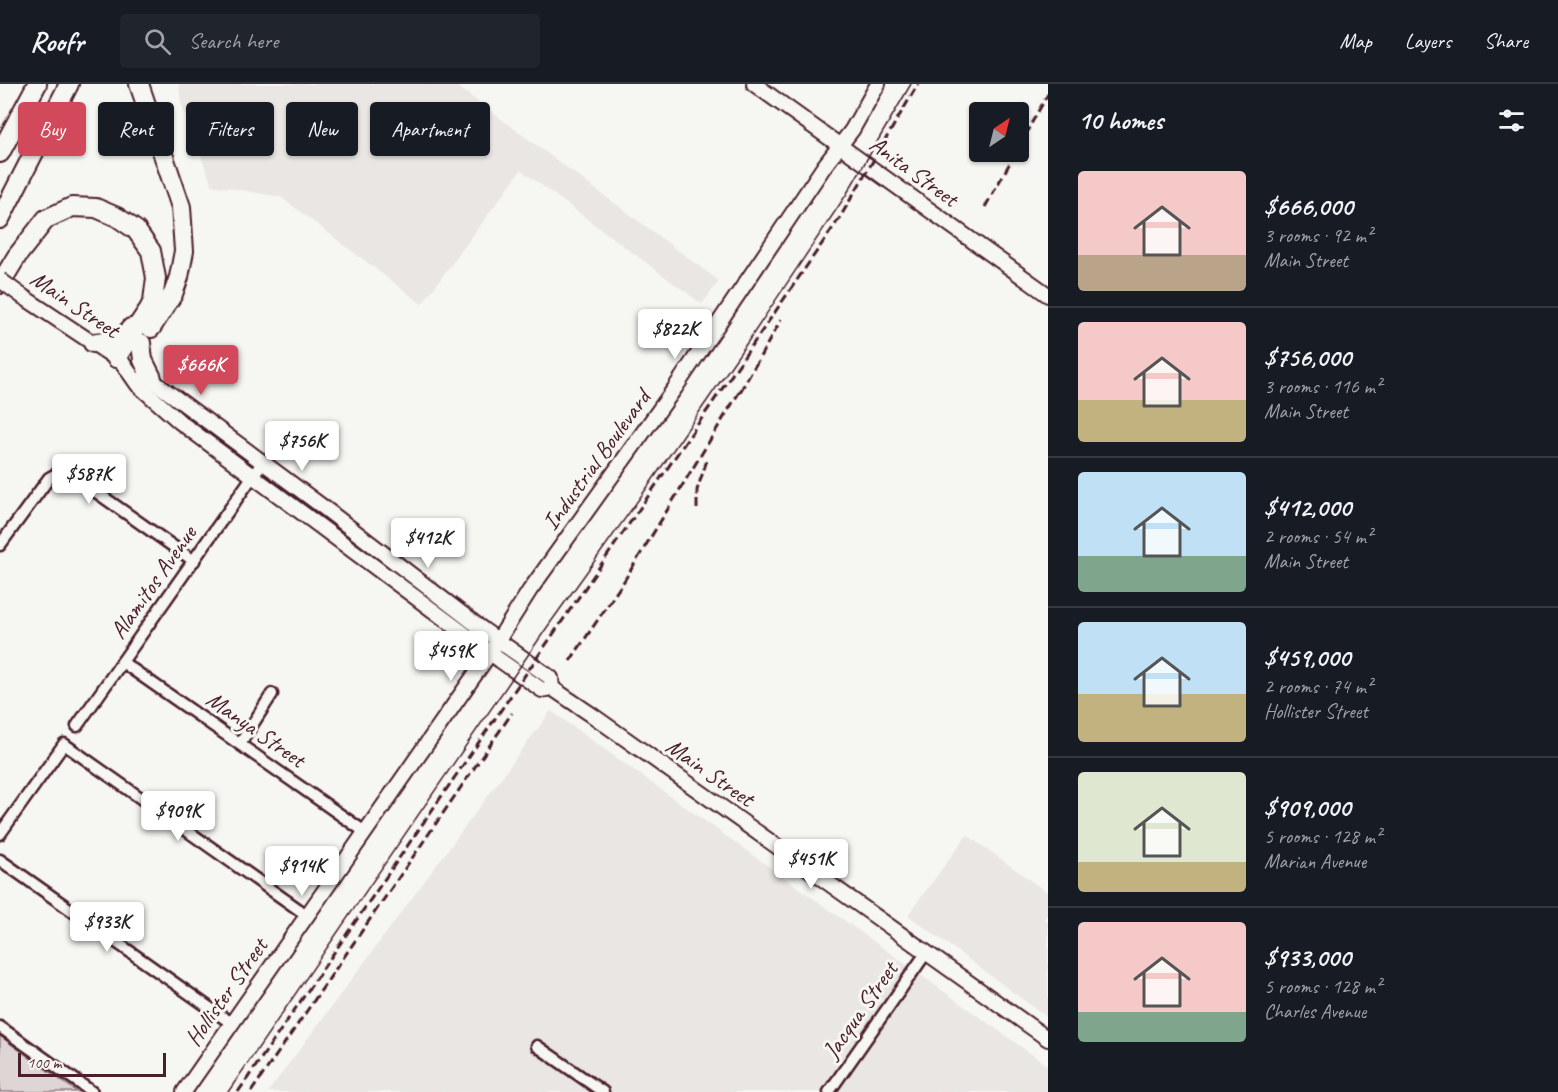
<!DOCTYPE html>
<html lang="en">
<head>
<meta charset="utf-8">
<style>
	body { margin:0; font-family:Caveat,sans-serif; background:#20242c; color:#f1f3f6; height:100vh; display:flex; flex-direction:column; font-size:22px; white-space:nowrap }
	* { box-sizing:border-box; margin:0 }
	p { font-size:20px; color:#9ea1a6 }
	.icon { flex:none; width:33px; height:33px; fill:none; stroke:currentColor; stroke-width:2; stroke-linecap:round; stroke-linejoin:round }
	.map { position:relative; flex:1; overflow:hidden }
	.drawer { display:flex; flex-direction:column; background:#171b24; width:510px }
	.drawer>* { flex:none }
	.guide { position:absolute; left:18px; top:18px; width:570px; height:54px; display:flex; gap:12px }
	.needle { width:39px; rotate:35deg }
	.tools { position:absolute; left:969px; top:18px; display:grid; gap:12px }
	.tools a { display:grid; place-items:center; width:60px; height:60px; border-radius:6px; background:#171b24; box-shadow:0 2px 4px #0004; font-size:30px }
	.scale { position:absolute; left:18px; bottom:15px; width:148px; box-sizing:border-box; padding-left:6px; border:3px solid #4a1f2b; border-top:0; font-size:16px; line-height:21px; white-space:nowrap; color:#4a1f2b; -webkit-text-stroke:4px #f6f6f2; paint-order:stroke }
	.price { position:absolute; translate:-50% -51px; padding:0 14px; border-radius:6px; background:#fff; color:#222; font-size:20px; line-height:39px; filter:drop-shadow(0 2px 3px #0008) }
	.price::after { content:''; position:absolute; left:50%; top:36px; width:18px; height:14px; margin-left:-9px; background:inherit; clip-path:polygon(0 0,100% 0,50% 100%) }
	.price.active { background:#d1495b; color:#fff }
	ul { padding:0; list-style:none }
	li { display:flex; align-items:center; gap:18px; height:150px; padding:0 30px }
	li+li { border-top:2px solid #363941 }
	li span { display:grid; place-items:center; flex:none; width:168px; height:120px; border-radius:6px; color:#555 }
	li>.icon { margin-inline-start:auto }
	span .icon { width:72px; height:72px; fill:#fffc; stroke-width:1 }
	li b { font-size:26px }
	h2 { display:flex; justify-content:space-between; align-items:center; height:72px; padding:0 30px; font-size:26px }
	.pill { padding:0 21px; border-radius:6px; background:#171b24; box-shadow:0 2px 4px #0004; font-size:21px; line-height:54px }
	.pill.active { background:#d1495b; color:#fff }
	header { display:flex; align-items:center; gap:36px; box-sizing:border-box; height:84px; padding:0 30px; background:#171b24; border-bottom:2px solid #363941 }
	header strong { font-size:28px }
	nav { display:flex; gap:33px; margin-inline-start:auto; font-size:21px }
	.search { width:420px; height:54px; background:#20242c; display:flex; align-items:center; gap:15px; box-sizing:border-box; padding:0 21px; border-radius:6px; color:#9ea1a6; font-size:22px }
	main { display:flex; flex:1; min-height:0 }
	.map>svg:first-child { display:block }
</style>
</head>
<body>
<header>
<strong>Roofr</strong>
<div class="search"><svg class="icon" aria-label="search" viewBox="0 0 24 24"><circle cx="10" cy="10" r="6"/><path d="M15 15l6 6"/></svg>Search here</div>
<nav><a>Map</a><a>Layers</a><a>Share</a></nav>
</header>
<main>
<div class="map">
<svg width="1048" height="1008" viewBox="0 0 1048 1008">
	<rect width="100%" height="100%" fill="#f6f6f2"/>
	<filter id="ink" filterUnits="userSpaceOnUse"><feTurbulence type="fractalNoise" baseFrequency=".0167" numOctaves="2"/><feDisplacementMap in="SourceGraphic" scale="12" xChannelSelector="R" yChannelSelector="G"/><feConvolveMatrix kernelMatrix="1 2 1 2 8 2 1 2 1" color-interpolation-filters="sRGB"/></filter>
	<g filter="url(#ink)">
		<g fill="#e9e6e3">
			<path d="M179,0H454L719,197L702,220L521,86L422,220L281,113L212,101L181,19Z"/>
			<path d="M551,627L1048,982V1008H268Z"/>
			<path d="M967,751L1048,809V830L1044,835L1048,839V934L908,831Z"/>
		</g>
		<path fill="#ddd6d5" stroke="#947a80" stroke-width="1.5" d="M0,952L77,1008H0Z"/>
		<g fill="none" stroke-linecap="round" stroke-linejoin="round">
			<g stroke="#4a1f2b" stroke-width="15">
				<g id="street">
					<path d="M0,461L49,394C57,389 63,388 72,391L194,477"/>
					<path d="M122,578L365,748"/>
					<path d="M77,642L262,379"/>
					<path d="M240,660L272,610"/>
					<path d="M0,750L64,660L308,832"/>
					<path d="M0,776L231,939"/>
					<path d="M0,943L92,1008"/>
					<path d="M537,962L603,1008"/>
					<path d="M829,1008L926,869"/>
				</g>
			</g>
			<g stroke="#4a1f2b" stroke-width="18">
				<g id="secondary">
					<path d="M754,0L1048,211"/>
					<path d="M22,212L123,279"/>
					<path d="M124,281L138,301L180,338L501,577L542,606L552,604L592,631L1048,955"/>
					<path d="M145,291L323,423L482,545L551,594L552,604"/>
					<path d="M184,1008L490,569L530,506L675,304L825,81L852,46L878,0"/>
				</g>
			</g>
			<g stroke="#4a1f2b" stroke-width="22">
				<g id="highway">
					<path d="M139,0L181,123L184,167L179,193L173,210L151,244"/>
					<path d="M0,69L37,0"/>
					<path d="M0,135L69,0"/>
					<path d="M0,200L17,172L46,135L72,123L96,124L117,133L136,146L151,167L156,194L153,217L149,225L116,274"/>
					<path d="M93,259C109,258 121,257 131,244"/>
					<path d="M141,259L143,276L152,294"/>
				</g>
			</g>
			<use href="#street" stroke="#f6f6f2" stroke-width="10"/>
			<use href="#secondary" stroke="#f6f6f2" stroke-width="14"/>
			<use href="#highway" stroke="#f6f6f2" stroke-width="18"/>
			<path stroke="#4a1f2b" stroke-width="1.5" d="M228,1008L548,542L649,401L751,253L846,111L911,0"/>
			<g stroke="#4a1f2b" stroke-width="3" stroke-dasharray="9 4.5" stroke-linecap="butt">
				<path d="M1018,63L1048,10"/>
				<path d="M985,123L1016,68"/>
				<path d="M740,308L781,236"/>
				<path d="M697,425V406L708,373"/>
				<path d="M570,577L624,497L743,302"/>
				<path d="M238,1008L839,135L918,0"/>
				<path d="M251,1008L512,629"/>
			</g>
			<g stroke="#4a1f2b" stroke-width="18" stroke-linecap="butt">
				<path id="secondary-bridge" d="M0,196L22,212"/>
			</g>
			<use href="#secondary-bridge" stroke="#f6f6f2" stroke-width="14"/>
		</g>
	</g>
	<g text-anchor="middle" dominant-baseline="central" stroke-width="6" stroke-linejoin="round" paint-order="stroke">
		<g font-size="24" fill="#4a1f2b" stroke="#f6f6f2">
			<text transform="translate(914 87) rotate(36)">Anita Street</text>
			<text transform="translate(75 220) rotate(34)">Main Street</text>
			<text transform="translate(596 376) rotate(-54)">Industrial Boulevard</text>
			<text transform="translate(153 498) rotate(-55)">Alamitos Avenue</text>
			<text transform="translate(256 645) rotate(35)">Manya Street</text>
			<text transform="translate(710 688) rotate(35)">Main Street</text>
			<text transform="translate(226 908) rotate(-55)">Hollister Street</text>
			<text transform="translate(860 926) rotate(-55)">Jacqua Street</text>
		</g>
	</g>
</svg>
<div class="tools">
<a><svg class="needle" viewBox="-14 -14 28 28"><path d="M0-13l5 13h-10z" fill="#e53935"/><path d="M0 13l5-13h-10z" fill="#9ea1a6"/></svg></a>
</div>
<div class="scale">100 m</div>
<b class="price" style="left:675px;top:276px">$822K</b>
<b class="price active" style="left:201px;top:312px">$666K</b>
<b class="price" style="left:302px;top:388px">$756K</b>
<b class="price" style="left:89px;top:421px">$587K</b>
<b class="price" style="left:428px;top:485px">$412K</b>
<b class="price" style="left:451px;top:598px">$459K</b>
<b class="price" style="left:178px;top:758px">$909K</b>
<b class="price" style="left:811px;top:806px">$451K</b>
<b class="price" style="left:302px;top:813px">$914K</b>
<b class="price" style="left:107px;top:869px">$933K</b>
<div class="guide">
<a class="pill active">Buy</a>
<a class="pill">Rent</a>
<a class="pill">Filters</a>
<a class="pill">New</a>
<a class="pill">Apartment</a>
</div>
</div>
<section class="drawer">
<h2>10 homes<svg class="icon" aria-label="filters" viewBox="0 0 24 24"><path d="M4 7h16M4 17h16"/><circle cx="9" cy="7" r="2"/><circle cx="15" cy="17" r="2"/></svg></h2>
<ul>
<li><span style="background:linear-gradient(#f6c9c9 70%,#b9a48a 0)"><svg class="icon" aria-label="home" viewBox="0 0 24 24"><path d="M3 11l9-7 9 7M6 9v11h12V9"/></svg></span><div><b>$666,000</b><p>3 rooms · 92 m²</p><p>Main Street</p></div></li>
<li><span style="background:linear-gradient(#f6c9c9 65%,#c2b280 0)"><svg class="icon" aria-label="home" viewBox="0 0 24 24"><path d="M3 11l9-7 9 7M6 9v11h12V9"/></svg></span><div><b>$756,000</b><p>3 rooms · 116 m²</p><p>Main Street</p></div></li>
<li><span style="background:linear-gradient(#bfe0f5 70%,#7fa58c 0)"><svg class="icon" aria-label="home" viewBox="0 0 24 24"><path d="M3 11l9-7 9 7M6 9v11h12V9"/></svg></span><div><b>$412,000</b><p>2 rooms · 54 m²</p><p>Main Street</p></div></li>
<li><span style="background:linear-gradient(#bfe0f5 60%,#c2b280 0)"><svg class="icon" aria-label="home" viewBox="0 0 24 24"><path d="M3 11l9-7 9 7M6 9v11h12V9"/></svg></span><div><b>$459,000</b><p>2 rooms · 74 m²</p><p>Hollister Street</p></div></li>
<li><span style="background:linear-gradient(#dfe7d0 75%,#c2b280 0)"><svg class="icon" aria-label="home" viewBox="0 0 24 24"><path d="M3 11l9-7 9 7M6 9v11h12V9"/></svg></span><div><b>$909,000</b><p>5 rooms · 128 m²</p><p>Marian Avenue</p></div></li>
<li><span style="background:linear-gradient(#f6c9c9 75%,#7fa58c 0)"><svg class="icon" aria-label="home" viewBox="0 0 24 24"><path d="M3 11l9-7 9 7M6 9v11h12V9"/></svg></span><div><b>$933,000</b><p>5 rooms · 128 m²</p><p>Charles Avenue</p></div></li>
</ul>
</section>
</main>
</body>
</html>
